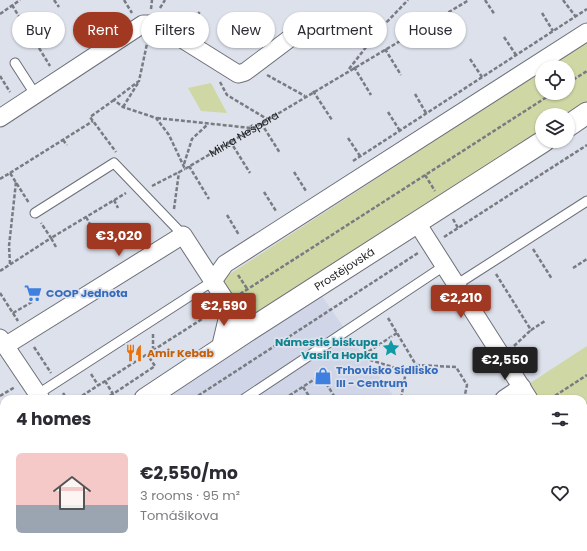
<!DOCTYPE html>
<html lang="en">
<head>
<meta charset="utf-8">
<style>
	body { margin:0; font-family:Poppins,sans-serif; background:#f2f2f3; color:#2b2b33; height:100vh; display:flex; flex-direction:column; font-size:15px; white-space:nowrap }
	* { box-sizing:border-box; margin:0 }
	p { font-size:13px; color:#7c7c81 }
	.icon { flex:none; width:22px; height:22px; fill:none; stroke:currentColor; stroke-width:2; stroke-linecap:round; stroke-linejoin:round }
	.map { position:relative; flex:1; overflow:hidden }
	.drawer { position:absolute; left:0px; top:395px; width:587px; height:156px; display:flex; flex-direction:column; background:#fff; border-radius:12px 12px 0 0; box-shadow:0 1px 3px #0004 }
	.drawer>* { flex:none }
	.banner { position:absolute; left:12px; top:12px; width:563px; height:36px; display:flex; gap:8px }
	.buttons { position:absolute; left:535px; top:60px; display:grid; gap:8px }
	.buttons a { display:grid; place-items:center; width:40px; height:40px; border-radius:50%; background:#fff; box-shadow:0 1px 3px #0004; font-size:20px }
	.price { position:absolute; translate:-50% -34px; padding:0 9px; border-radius:4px; background:#a13821; color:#fff; font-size:13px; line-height:26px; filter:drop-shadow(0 1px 2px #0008) }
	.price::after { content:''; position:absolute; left:50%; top:24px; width:12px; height:9px; margin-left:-6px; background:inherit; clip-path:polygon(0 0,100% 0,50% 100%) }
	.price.active { background:#222; color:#fff }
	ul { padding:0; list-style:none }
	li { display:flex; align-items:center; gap:12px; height:100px; padding:0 16px }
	li span { display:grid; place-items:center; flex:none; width:112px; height:80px; border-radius:6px; color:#555 }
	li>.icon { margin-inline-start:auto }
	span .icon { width:48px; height:48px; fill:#fffc; stroke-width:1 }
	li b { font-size:17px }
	h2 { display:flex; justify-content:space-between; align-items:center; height:48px; padding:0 16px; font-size:17px }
	.chip { padding:0 14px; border-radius:18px; background:#fff; box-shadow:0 1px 3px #0004; font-size:14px; line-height:36px }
	.chip.active { background:#a13821; color:#fff }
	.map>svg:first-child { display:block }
</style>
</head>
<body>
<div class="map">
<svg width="587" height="551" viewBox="0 0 587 551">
	<rect width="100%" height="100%" fill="#dde1eb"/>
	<g fill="#d0d6e7">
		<path d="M318,290L357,347L396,399H147Z"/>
		<path d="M139,547H557L560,551H142Z"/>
	</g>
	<g fill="#cfd8a5">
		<path d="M587,42V112L568,115H542V141L253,332L216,283L542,71V93H568V67H548Z"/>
		<path d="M211,83L227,113L201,111L188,88Z"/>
		<path d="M587,346V451L583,454V399H531L524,387Z"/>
	</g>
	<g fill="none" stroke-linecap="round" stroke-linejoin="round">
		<g stroke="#6c6f78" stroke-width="11">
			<g id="service">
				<path d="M15,63L35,94"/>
				<path d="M35,213L114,163L183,235"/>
				<path d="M456,285L587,201"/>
				<path d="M38,394L213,281"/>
				<path d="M244,399L444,266"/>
				<path d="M23,551L29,547"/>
				<path d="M350,551L356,547"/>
			</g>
		</g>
		<g stroke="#6c6f78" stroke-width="15">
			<path id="pedestrian" d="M409,547L411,551"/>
		</g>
		<g stroke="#6c6f78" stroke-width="19">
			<g id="minor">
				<path d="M0,118L143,24H158L238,74L245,72L301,30L303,26"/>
				<path d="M417,223L529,399"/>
				<path d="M213,281L225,264L587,32"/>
				<path d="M0,338L41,399"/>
				<path d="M5,346L183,235L246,332"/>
				<path d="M220,349L230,307"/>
				<path d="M504,399L522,387"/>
				<path d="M0,420L4,417"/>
				<path d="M583,483L587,489"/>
			</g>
		</g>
		<g stroke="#6c6f78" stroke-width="23">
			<g id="tertiary">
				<path d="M568,126L587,113"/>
				<path id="s2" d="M145,399L246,332L544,141"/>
				<path d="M0,493L4,490"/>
			</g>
		</g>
		<g stroke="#787b82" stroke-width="2.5" stroke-dasharray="4 2" stroke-linecap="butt">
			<path d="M54,0L59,7"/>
			<path d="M124,0L132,13"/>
			<path d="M485,0L495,15"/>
			<path d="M563,0L576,17"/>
			<path d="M12,5L26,28"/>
			<path d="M160,8L165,0"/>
			<path d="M151,9L152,0"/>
			<path d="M542,13L553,31"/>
			<path d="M0,14L20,0"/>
			<path d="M440,17L455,41"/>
			<path d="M80,22L91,40"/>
			<path d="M192,26L200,11"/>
			<path d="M504,37L516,55"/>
			<path id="s1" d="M148,39L139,81L114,100L123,107L156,118L169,135L185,169L469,0"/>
			<path d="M39,48L50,66"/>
			<path d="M385,49L401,75"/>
			<path d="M470,59L482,77"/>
			<path d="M354,67L371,95"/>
			<path d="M349,69L381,28L408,0"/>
			<path d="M267,75L305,96"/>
			<path d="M0,76L10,92"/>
			<path d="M220,82L227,95L267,119"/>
			<path d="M568,83L587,71"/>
			<path d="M313,91L332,120"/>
			<path d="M415,94L426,113"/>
			<path d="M114,100L90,117L116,152"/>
			<path d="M123,107L138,83"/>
			<path d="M388,112L400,131"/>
			<path d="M157,118L251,128"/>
			<path d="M261,123L280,153"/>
			<path d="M348,138L360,156"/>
			<path d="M63,140L67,145"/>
			<path d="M230,141L250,173"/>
			<path d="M353,161L587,9"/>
			<path d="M184,164L192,139L208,124"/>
			<path d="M189,166L209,199"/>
			<path d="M294,172L306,191"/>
			<path d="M10,173L93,121"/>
			<path d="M425,175L435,191"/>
			<path d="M0,179L10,173L29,203"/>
			<path d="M152,186L185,169"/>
			<path d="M264,192L276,211"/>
			<path d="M114,200L118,208"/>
			<path d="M174,209L179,172"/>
			<path d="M227,215L239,235"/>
			<path d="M86,217L91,226"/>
			<path d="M453,219L458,228"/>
			<path d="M444,237L587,145"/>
			<path d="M56,247L51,238L126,193"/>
			<path d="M533,249L552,279"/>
			<path d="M10,264L9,246L16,182"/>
			<path d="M573,268L587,259"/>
			<path d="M0,271L51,238L41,223"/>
			<path d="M496,274L531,330L545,321"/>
			<path d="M238,275L248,290"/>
			<path d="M0,293L18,321"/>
			<path d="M240,294L553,93"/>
			<path d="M13,313L32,302"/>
			<path d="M388,318L416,365L406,371L401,399"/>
			<path d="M397,333L360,357L406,371"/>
			<path d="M514,346L531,330"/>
			<path d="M34,347L51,373"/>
			<path d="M153,350V333"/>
			<path d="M416,365L456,367L467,385L464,399"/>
			<path d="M91,374L98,385"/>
			<path d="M105,381L113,394L155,366L147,354"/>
			<path d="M303,387L311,399"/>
			<path d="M63,393L67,399"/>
			<path d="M291,394L294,399"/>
			<path d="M0,396L15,387"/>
			<path d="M77,399L213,312"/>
			<path d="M104,399L113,394"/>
			<path d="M193,399L418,253"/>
			<path d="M284,399L321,375L336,399"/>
			<path d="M550,399L587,375"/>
			<path d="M0,449L4,446"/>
			<path d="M583,450L587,447"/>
			<path d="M583,460L587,466"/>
			<path d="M0,524L4,521"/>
			<path d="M100,547L102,551"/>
			<path d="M202,547L205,551"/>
			<path d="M215,547L224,551"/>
			<path d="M241,547L249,551"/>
			<path d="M274,547L277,551"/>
			<path d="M553,547L556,551"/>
			<path d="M71,551L77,547"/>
			<path d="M237,551L238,547"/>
			<path d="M283,551L288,548"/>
			<path d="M369,551L375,547"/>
		</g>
		<use href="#service" stroke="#fff" stroke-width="9"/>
		<use href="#pedestrian" stroke="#fff" stroke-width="13"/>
		<use href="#minor" stroke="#fff" stroke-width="17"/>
		<use href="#tertiary" stroke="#fff" stroke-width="21"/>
	</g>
	<defs>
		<g id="supermarket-bare" transform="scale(1.38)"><path d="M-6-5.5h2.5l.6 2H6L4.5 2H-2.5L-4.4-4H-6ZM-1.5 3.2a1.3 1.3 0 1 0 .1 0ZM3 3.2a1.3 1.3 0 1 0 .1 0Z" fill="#3f7fe0" stroke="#dde1eb" stroke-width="2.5" paint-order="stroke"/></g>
		<g id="sight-bare" transform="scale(1.38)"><path d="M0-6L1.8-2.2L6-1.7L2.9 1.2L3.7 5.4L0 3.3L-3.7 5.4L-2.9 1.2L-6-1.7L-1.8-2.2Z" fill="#0f9aa8" stroke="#dde1eb" stroke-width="2.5" paint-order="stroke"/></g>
		<g id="restaurant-bare" transform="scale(1.38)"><path d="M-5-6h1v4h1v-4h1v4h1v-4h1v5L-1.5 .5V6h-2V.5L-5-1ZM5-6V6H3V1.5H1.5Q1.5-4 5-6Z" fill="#e8710a" stroke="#dde1eb" stroke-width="2.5" paint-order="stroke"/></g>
		<g id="shop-bare" transform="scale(1.38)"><path d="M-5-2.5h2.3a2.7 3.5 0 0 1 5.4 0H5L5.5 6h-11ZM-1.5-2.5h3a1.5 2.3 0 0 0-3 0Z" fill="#3f7fe0" stroke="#dde1eb" stroke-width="2.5" paint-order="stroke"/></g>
	</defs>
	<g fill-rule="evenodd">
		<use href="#supermarket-bare" x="33" y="293"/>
		<use href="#sight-bare" x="391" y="348"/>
		<use href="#restaurant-bare" x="134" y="353"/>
		<use href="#shop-bare" x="323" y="376"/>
	</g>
	<g text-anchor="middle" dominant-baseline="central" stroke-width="3.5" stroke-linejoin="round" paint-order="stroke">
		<g font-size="11" fill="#1b1d20" stroke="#dde1eb">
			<text stroke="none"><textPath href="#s1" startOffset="248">Mirka Nešpora</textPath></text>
			<text stroke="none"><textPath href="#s2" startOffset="238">Prostějovská</textPath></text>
		</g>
		<g font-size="11" font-weight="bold" fill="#366cbe" stroke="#dde1eb" text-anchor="start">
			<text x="46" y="293">COOP Jednota</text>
			<text x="336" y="370">Trhovisko Sídlisko<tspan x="336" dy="13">III - Centrum</tspan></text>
		</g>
		<g font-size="11" font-weight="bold" fill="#0d838f" stroke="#dde1eb" text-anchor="end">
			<text x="378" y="342">Námestie biskupa<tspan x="378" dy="13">Vasiľa Hopka</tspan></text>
		</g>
		<g font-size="11" font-weight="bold" fill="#c56008" stroke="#dde1eb" text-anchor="start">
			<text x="147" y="353">Amir Kebab</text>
		</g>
	</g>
</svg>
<div class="buttons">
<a><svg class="icon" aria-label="locate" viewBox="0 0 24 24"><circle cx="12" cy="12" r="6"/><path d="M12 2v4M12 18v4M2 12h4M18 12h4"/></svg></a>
<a><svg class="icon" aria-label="layers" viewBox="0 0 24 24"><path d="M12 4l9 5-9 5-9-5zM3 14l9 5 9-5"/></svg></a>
</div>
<b class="price" style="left:119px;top:257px">€3,020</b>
<b class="price" style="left:461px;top:319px">€2,210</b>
<b class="price" style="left:224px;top:327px">€2,590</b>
<b class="price active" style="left:505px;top:381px">€2,550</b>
<div class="banner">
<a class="chip">Buy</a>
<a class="chip active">Rent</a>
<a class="chip">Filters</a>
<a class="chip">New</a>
<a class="chip">Apartment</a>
<a class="chip">House</a>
</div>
<section class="drawer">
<h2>4 homes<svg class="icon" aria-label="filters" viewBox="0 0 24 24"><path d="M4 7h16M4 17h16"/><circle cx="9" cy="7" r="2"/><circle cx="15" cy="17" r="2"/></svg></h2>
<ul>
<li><span style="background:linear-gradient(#f6c9c9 65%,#9aa5b1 0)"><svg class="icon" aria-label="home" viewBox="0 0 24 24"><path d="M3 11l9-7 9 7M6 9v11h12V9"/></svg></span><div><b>€2,550/mo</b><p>3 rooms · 95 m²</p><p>Tomášikova</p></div><svg class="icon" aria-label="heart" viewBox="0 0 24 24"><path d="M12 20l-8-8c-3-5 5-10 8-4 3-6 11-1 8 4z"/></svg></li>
</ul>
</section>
</div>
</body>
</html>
